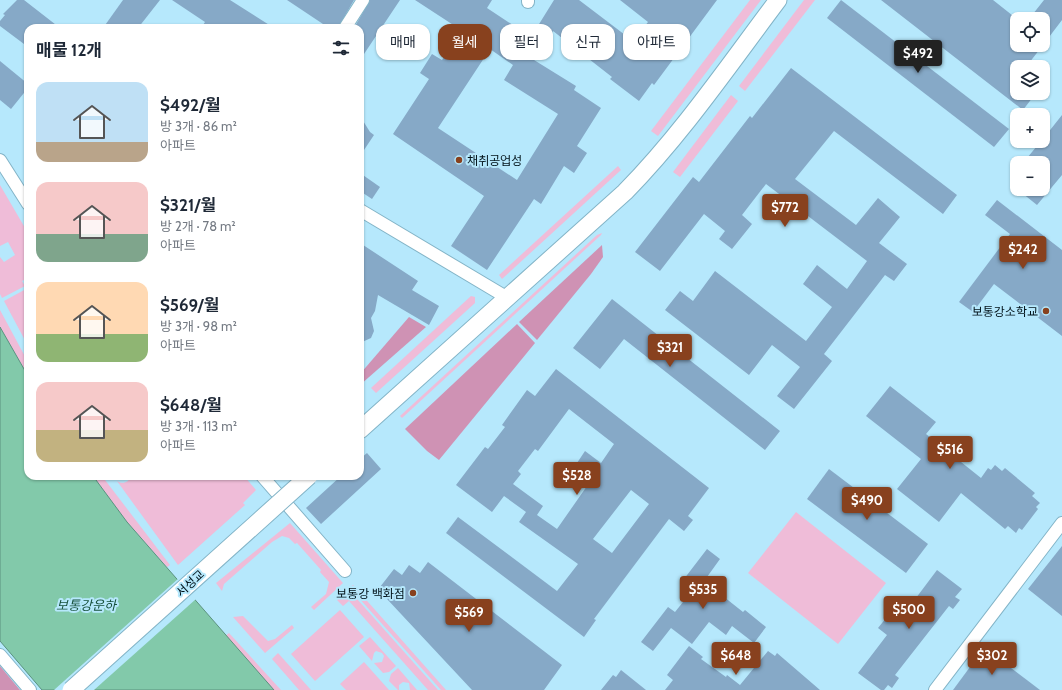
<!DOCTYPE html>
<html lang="ko">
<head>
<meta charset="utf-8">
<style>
	body { margin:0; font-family:Cabin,"Noto Sans KR",sans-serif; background:#f2f2f3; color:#1f2937; height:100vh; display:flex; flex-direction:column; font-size:15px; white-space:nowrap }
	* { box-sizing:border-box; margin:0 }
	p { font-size:13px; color:#747a83 }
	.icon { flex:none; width:22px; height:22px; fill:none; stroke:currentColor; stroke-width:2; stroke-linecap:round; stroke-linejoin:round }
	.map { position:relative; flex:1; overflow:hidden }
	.side { position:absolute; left:24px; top:24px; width:340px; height:456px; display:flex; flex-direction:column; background:#fff; border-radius:12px; box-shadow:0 1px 3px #0004 }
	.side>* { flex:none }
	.guide { position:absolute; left:376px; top:24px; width:380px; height:36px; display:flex; gap:8px }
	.fabs { position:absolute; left:1010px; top:12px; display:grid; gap:8px }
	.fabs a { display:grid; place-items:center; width:40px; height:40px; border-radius:8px; background:#fff; box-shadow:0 1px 3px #0004; font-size:20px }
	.price { position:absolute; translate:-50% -34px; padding:0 9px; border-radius:4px; background:#88411e; color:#fff; font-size:13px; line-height:26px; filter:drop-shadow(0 1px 2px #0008) }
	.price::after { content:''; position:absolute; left:50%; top:24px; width:12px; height:9px; margin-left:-6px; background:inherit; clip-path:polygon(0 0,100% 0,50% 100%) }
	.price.current { background:#222; color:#fff }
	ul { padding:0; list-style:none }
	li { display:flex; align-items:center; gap:12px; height:100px; padding:0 12px }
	li span { display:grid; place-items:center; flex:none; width:112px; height:80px; border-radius:12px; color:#555 }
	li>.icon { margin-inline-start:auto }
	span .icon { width:48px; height:48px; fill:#fffc; stroke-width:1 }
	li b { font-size:17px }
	h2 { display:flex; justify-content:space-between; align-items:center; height:48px; padding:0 12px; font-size:17px }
	.chip { padding:0 14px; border-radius:12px; background:#fff; box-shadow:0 1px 3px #0004; font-size:14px; line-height:36px }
	.chip.current { background:#88411e; color:#fff }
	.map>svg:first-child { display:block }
</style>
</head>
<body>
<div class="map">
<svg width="1062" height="690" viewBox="0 0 1062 690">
	<rect width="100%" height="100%" fill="#b6e8fc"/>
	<g fill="#efbcd8">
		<path d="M750,0H761L658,136L651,131Z"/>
		<path d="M804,0H815L745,91L739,86Z"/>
		<path d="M731,95L738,101L680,177L673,172Z"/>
		<path d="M618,166L621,170L502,279L499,275Z"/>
		<path d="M0,185L28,233V278L22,281L25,286L2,298L0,294V257L4,262L15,255L8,242L0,246Z"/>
		<path d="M602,233L601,235L402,418L400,416L597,235Z"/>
		<path d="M26,289L28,292V346L4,301Z"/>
		<path d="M471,296L475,297V303L376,393L371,388Z"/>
		<path d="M0,310L28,362V376L0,327Z"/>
		<path d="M93,476H102L170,565L167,567L127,522Z"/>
		<path d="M131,476H244L256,490L243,503L245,505L178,565L117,481C123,485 129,482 131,476Z"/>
		<path d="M796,512L886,583L838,644L748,573Z"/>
		<path d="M290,523L343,583L314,610L311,607L326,594L329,582L320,572L321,570L297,543L295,544L289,538L282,536L272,542L224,584L222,591L216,583Z"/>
		<path d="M353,585L446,690H441L350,588Z"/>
		<path d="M349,590L438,690H428L349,601L343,606L337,600Z"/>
		<path d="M340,610L364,637L315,681L291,654Z"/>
		<path d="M243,616L268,641L275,639L292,625L294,628L265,653L233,617Z"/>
		<path d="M229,633L281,690H274L225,636Z"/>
		<path d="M370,637L396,666L389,672L383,673L374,663L382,662L384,656L382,653L376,651L374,653L372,661L359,646Z"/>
		<path d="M278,653L311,690H299L272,659Z"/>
		<path d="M364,662L389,690H346L340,684Z"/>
		<path d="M398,668L417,690H410L409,683L403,682L399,685V690H398L389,681L391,674Z"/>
	</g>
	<g fill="#cf92b4">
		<path d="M602,245L603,257L591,274L537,340L519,322Z"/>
		<path d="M409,317L426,327L360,385V374Z"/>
		<path d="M517,324L535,343L439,460L427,451L405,429Z"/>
		<path d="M0,666L20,690H0Z"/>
	</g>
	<path fill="#82c9aa" stroke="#5b927e" d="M0,327L28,376V476H93L127,522L274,690H42L0,641Z"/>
	<path fill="#b6e8fc" d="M179,578L196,599L94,690H54Z"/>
	<g fill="#86a9c7" fill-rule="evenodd">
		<path d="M17,0H24L60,28H28V47L0,26V21L5,15L3,14Z"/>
		<path d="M123,0H160L138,28H103Z"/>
		<path d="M172,0H230L274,28H201L205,22Z"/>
		<path d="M287,0H354L338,28H329Z"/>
		<path d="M370,0H400L360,60V28H354Z"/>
		<path d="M415,0H492L487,8L531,37L554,0H579L633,41L648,22L620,0H717L654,85L652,83L639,101L610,79L612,77L553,31L534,60L576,86L574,90L601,108L577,146L587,153L574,173L564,166L541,204L534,199L487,270L451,246L484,196L393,134L429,79L420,73L432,54L442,60L461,30ZM490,49L513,65L504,80L558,114L517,180L438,128Z"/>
		<path d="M841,0L1009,129L994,147L827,18Z"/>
		<path d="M881,0H993L1017,19V45H1043L1026,67H1017V93H1036L1023,110Z"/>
		<path d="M1044,0H1062V20L1043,45V19H1029Z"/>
		<path d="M0,61L28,84V88L11,109L0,100Z"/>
		<path d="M791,68L957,195L943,214L834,131L795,179L856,225L878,198L900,217L879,243L907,264L894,281L885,275L824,354L832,361L794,409L777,396L800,367L772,345L749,375L665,310L680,291L693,301L715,271L806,341L832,307L803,284L817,265L847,289L867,261L766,184L742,215L752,224L732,249L719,239L725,231L704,214L660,271L635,252L693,177L699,182L750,116L752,118Z"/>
		<path d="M1062,115V175L1037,205L1017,189H1043V163H1023L1041,141H1043V139Z"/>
		<path d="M360,116L370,132L374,135L360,156Z"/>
		<path d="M360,173L380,187L372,199L360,191Z"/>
		<path d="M997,200L1062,250V336L994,284L973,312L959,302L1010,234L985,215Z"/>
		<path d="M360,243L418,281L412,290L439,306L429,325L378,295L375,311L371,318L374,331L371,338L360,343Z"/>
		<path d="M612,299L780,431L765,450L624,339L600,369L573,348Z"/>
		<path d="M556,369L709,488L688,516L693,520L684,531L669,519L594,619L596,620L584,637L446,533L458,517L557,591L578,564L519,522L526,512L504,496L492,512L456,485L485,447L488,449L505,427L502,425L527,390L535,396ZM569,409L614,444L601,463L585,451L577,463L594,476L557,529L537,515L543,506L513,484L521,474L518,471L535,449L538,451ZM631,490L649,504L612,553L593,539Z"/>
		<path d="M890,386L936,422L926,434L981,478L988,468L991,470L995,465L1002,471L1005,468L1035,493L1032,496L1040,503L1036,507L1038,509L1022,530L1019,528L1016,533L1008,526L1005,529L961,493L939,522L897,489L921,459L866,416Z"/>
		<path d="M367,453L381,469L321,524L306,508L341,476H360V459Z"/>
		<path d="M829,469L928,544L906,573L807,499Z"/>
		<path d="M1062,546V616L1028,589Z"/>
		<path d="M707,549L720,559L707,577L712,581L709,585L743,612L745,610L766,627L754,643L732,626L726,635L709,622L692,644L671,628L653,651L641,642L668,607L675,612L695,587L684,579Z"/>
		<path d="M428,562L562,665L544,690H472L387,599V592L380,587L394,569L402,575L409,565L420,573Z"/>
		<path d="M937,570L962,589L955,597L960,600L953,609L949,606L895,675L899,678L892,688L888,685L884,690H881L858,673L887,635L878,628L898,603L907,610Z"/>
		<path d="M689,646L703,657L701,659L726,677L727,675L740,685L768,651L775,656L777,653L820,690H665L673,680L667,675Z"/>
		<path d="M984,648L1011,668L1040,690H953Z"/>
		<path d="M621,670L646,690H601L613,675L616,677Z"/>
	</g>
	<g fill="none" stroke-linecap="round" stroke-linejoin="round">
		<g stroke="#83b4c7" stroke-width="14">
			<g id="street">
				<path d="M528,0V2"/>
				<path d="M345,28L363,0"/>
				<path d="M0,160L28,204"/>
				<path d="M360,210L506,297"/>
				<path d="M262,476L345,571"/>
				<path d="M0,655L30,690"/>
				<path d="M935,690L1062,523"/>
			</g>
		</g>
		<g stroke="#83b4c7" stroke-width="19">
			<path id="secondary" d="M360,430L625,192C682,134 729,65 778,0"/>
		</g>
		<use href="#street" stroke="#fff" stroke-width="12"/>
		<use href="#secondary" stroke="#fff" stroke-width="17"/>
		<g stroke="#83b4c7" stroke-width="19" stroke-linecap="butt">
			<path id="secondary-bridge" d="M71,690L309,476"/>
		</g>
		<use href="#secondary-bridge" stroke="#fff" stroke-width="17"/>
	</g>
	<g fill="#88411e" stroke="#b6e8fc" stroke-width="1.5">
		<circle cx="459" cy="160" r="4"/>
		<circle cx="1046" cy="311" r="4"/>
		<circle cx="413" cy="593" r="4"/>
	</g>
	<g text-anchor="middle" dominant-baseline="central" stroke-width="4" stroke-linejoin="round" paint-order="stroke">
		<g font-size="12" fill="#011219" stroke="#b6e8fc" text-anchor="end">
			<text x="467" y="160" text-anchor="start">채취공업성</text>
			<text x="1038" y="311">보통강소학교</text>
			<text x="405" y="593">보통강 백화점</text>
		</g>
		<g font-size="12" fill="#011219" stroke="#b6e8fc">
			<text transform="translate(190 583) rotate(-42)">서성교</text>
		</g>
		<g font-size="13" font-style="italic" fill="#17503b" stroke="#b6e8fc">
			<text x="86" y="605">보통강운하</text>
		</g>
	</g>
</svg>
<div class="fabs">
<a><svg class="icon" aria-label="locate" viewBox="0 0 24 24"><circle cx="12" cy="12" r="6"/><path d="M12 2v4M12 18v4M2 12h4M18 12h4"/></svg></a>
<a><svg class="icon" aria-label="layers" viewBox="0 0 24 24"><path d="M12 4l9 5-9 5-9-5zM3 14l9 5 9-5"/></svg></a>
<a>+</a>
<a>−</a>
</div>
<b class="price current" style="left:918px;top:74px">$492</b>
<b class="price" style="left:785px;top:228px">$772</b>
<b class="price" style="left:1023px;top:270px">$242</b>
<b class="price" style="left:670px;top:368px">$321</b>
<b class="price" style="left:950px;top:470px">$516</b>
<b class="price" style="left:577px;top:496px">$528</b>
<b class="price" style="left:867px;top:521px">$490</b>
<b class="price" style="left:703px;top:610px">$535</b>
<b class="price" style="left:909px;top:630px">$500</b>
<b class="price" style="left:469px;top:633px">$569</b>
<b class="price" style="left:736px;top:676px">$648</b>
<b class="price" style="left:992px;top:676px">$302</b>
<div class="guide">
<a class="chip">매매</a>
<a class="chip current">월세</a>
<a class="chip">필터</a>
<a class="chip">신규</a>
<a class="chip">아파트</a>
</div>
<section class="side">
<h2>매물 12개<svg class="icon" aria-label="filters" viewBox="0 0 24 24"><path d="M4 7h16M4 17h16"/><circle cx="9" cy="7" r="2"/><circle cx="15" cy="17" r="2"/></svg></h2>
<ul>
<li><span style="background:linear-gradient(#bfe0f5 75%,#b9a48a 0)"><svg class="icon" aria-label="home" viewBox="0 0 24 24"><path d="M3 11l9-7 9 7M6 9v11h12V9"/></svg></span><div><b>$492/월</b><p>방 3개 · 86 m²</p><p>아파트</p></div></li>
<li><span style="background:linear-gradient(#f6c9c9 65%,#7fa58c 0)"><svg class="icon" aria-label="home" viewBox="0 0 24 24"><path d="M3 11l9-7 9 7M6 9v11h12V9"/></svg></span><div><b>$321/월</b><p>방 2개 · 78 m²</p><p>아파트</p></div></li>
<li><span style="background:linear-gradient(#ffd9b3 65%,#8fb573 0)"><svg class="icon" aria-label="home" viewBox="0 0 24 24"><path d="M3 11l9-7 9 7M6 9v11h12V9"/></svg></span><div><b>$569/월</b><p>방 3개 · 98 m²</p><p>아파트</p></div></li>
<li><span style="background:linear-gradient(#f6c9c9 60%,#c2b280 0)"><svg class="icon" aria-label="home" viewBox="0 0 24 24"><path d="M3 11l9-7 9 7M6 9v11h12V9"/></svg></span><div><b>$648/월</b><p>방 3개 · 113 m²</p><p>아파트</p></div></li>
</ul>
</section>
</div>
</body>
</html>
